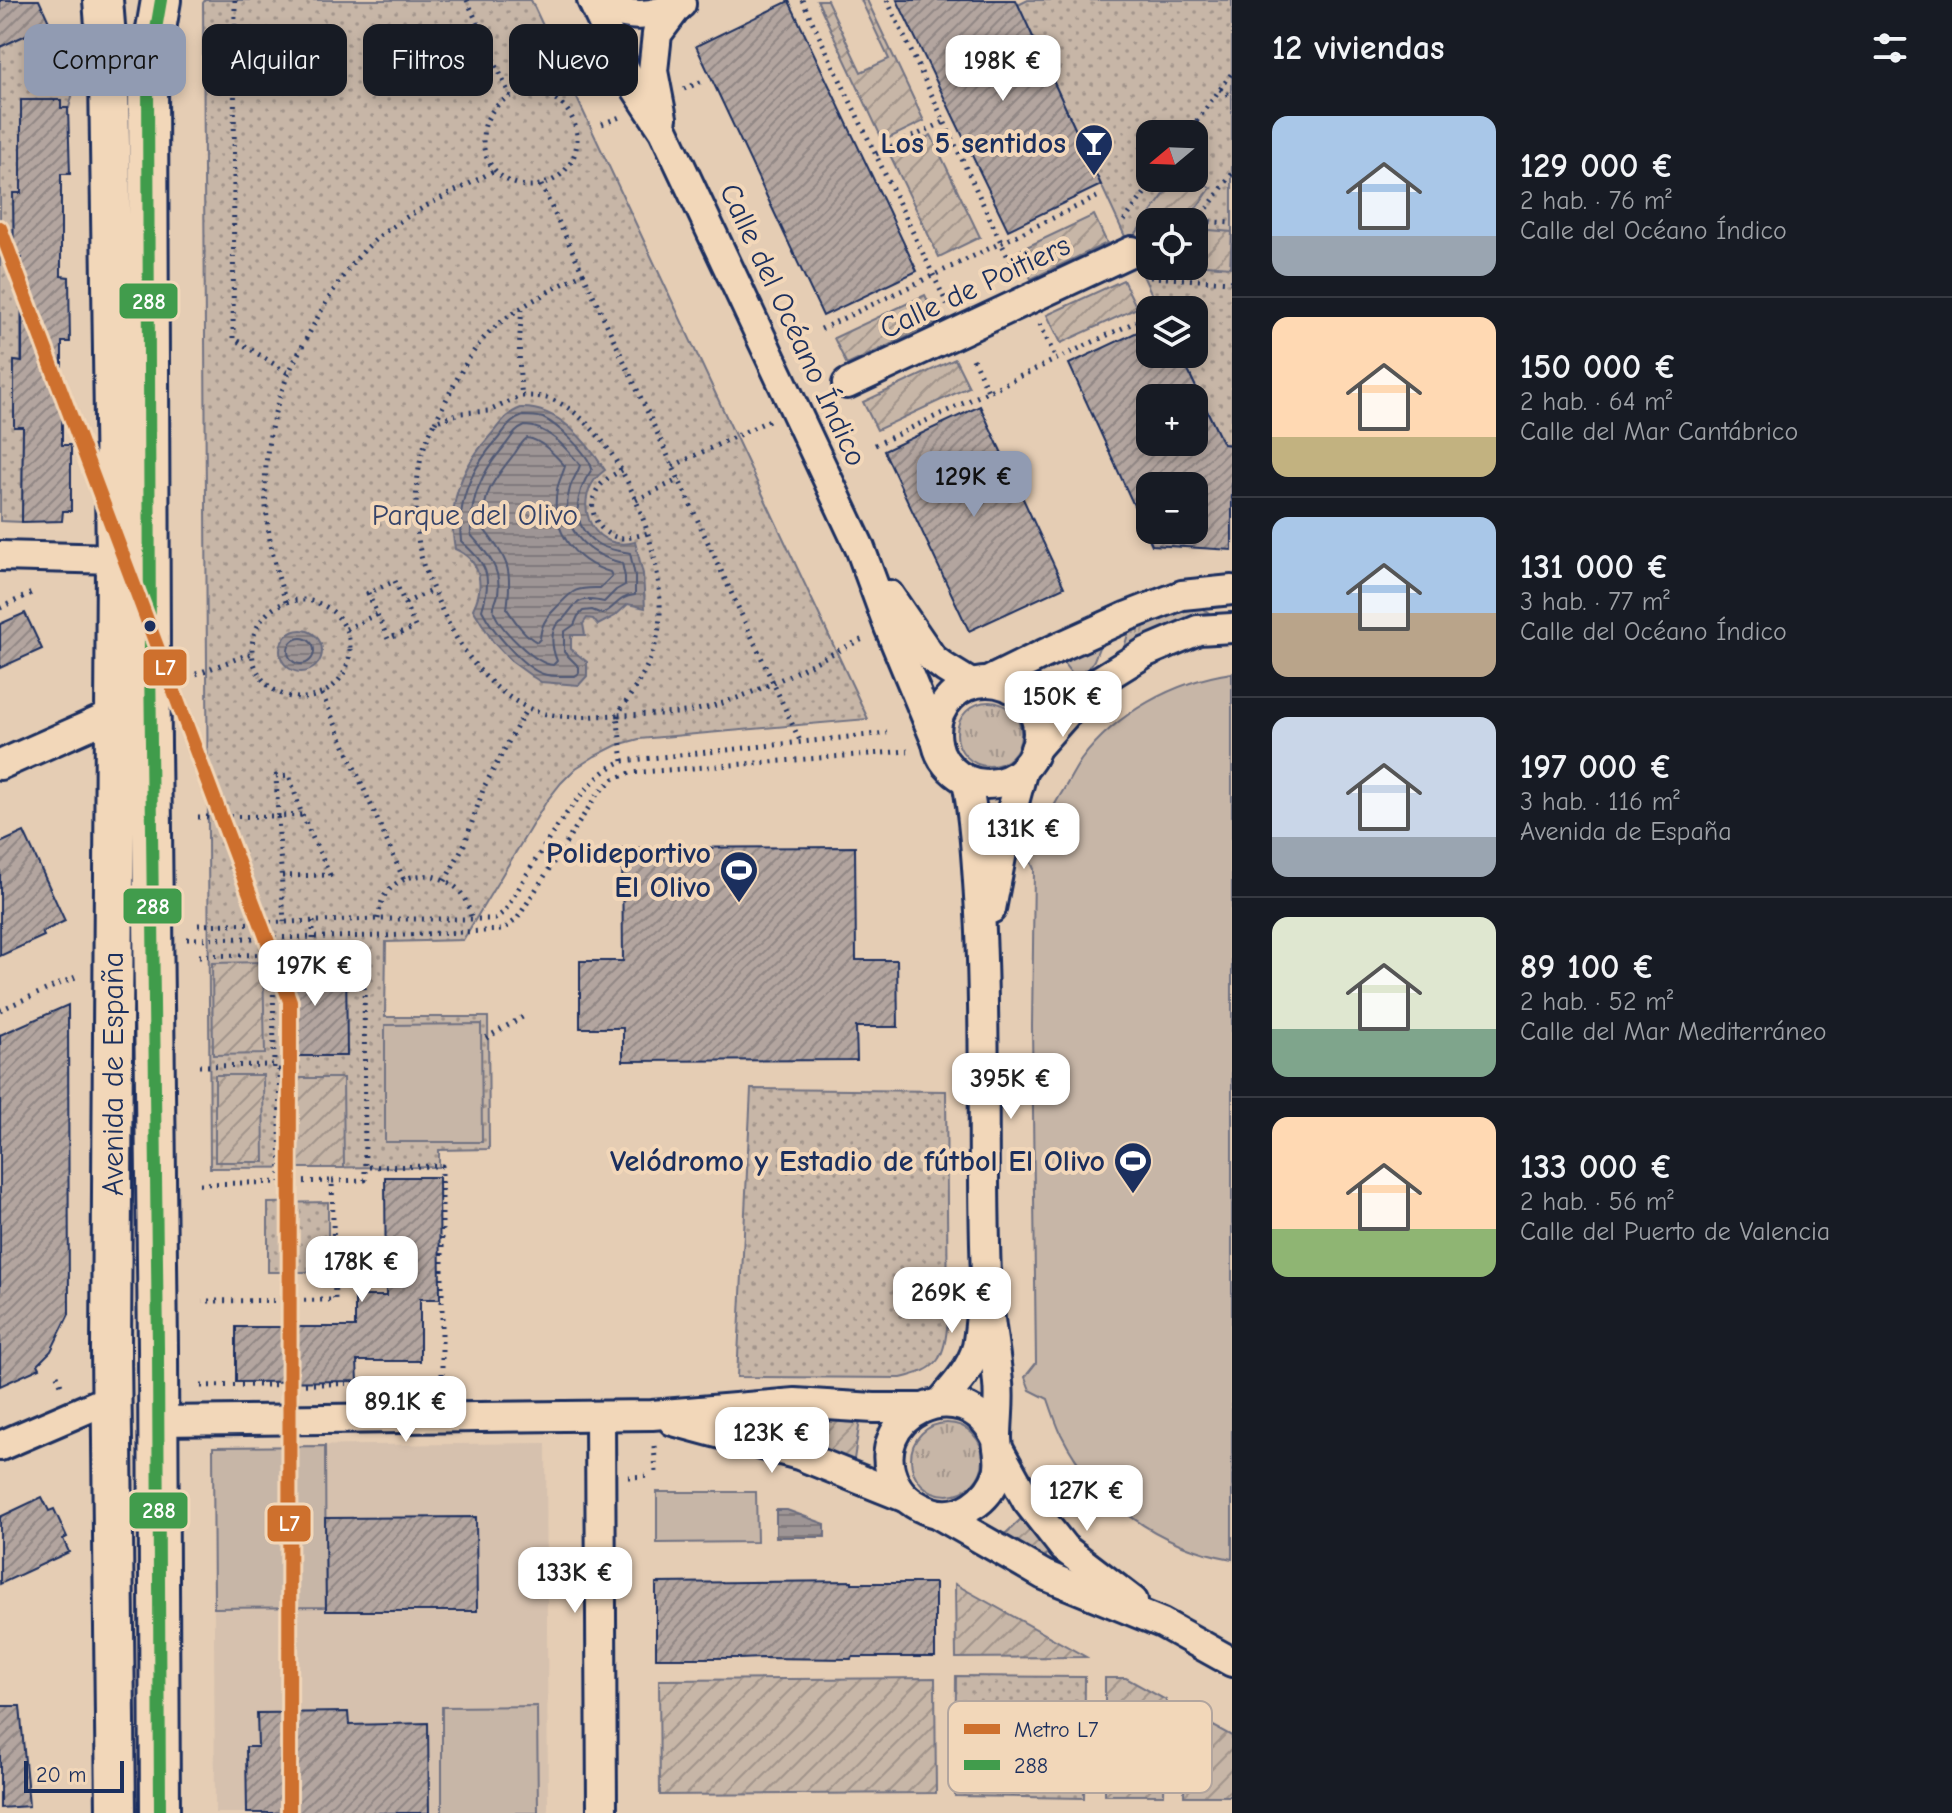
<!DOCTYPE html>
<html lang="es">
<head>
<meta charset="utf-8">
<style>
	body { margin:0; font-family:"Comic Neue",sans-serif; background:#20242c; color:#f1f3f6; height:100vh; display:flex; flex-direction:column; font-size:30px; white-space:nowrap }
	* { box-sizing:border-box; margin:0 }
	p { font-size:26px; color:#9ea1a6 }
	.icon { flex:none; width:44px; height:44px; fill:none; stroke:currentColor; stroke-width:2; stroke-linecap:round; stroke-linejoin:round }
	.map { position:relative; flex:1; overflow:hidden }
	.sheet { display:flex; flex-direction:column; background:#171b24; width:720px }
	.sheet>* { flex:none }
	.hud { position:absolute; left:24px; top:24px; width:760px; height:72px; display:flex; gap:16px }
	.needle { width:52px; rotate:251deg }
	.buttons { position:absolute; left:1136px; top:120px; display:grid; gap:16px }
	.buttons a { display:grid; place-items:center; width:72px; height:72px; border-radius:16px; background:#171b24; box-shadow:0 4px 12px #0003; font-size:40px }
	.scale { position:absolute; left:24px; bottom:20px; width:100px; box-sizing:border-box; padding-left:8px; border:4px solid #1b2f5e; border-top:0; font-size:22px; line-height:28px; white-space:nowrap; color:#1b2f5e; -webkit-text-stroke:6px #f2d7b9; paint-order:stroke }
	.price { position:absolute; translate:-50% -68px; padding:0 18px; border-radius:16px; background:#fff; color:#222; font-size:26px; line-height:52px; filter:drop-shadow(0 2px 4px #0008) }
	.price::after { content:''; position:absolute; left:50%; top:48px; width:24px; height:18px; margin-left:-12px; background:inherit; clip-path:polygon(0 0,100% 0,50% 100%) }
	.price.selected { background:#919bb2; color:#111 }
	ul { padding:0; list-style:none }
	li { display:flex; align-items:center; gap:24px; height:200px; padding:0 40px }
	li+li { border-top:2px solid #363941 }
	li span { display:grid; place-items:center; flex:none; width:224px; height:160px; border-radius:16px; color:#555 }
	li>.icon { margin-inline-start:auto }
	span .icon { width:96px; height:96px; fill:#fffc; stroke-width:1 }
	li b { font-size:34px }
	h2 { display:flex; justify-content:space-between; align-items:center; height:96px; padding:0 40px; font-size:34px }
	.chip { padding:0 28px; border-radius:16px; background:#171b24; box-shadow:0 4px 12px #0003; font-size:28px; line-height:72px }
	.chip.selected { background:#919bb2; color:#111 }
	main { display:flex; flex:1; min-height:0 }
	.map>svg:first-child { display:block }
</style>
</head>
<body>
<main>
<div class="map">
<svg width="1232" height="1813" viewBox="0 0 1232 1813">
	<defs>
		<pattern id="grass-tufts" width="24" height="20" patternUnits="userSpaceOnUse" patternTransform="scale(2)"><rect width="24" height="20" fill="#c7b6a7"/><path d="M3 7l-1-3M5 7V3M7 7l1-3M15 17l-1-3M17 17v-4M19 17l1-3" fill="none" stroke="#a1948b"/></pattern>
		<pattern id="park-dots" width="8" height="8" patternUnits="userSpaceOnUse" patternTransform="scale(2)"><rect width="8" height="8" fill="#c7b6a7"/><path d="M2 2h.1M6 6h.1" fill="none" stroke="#a1948b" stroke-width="1.8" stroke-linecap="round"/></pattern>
		<pattern id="garden-furrows" width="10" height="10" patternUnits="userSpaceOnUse" patternTransform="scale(2)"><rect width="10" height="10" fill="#c7b6a7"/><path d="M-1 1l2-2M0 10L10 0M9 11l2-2" fill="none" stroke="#a1948b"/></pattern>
		<pattern id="water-rules" width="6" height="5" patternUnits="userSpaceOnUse" patternTransform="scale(2)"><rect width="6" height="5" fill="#9e9595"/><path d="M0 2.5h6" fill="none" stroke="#807a7d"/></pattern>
		<pattern id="building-hatch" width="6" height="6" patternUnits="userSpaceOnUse" patternTransform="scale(2)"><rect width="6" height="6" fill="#b3a59f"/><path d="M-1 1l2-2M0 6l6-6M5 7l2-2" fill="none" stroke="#918785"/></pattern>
	</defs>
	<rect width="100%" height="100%" fill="#e5cdb4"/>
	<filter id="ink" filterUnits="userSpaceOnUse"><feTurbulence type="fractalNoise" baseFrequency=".0125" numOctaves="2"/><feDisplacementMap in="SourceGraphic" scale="16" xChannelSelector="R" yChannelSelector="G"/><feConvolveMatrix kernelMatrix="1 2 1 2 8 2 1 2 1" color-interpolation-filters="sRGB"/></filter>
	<g filter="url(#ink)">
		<path fill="#d6c1ae" d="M546,1443L548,1813H215L213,1447Z"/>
		<g fill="url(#grass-tufts)" stroke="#717282" stroke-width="2">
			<path d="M1203,608L1209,613L1210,617L1122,655L1130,627L1173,613Z"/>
			<path d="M1102,640L1094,660L1080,684L1061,660Z"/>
			<circle cx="989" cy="734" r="32"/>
			<circle cx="947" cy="1459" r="36"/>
		</g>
		<g fill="url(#park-dots)" stroke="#717282" stroke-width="2" fill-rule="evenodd">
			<path d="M205,0H531L868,719L639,739L617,745L595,756L576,768L561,783L546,802L463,940L386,942L385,1017H488L489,1149L439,1150V1167L210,1168L203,3Z"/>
			<path d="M1028,0H1232V445L1223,444L1180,354H1194V310H1159L1018,5ZM1150,134H1194V178H1150ZM1150,222H1194V266H1150Z"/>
			<path d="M50,24L74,29L75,85L69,108H61L60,100H21V193H13L14,258H21V362L15,361L23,427L22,522L0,521V47Z"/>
			<path d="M751,1089L946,1091L948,1320C944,1359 940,1369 901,1378L737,1377Z"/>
			<path d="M328,1202V1272H268V1203Z"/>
			<path d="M956,1676L1085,1677L1084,1798L955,1796Z"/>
		</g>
		<g fill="url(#garden-furrows)" stroke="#717282" stroke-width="2">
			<path d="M817,0H827L861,72L889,59L861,0H867L924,121L883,141Z"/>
			<path d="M931,135L980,237L939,257L890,155Z"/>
			<path d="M1194,176L1211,188C1187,220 1191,222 1150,222V235L1133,242L1132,239L1176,178H1194Z"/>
			<path d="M1094,215L1107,243L1031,279L1018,251Z"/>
			<path d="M1198,229L1232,232L1230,267L1194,264V231Z"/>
			<path d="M1123,280L1137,308L1061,343L1047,315Z"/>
			<path d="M925,295L938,322L847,365L834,338Z"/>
			<path d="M955,359L969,387L877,430L863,402Z"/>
			<path d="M263,962L265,1054L213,1055L212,963Z"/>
			<path d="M215,1075H263L264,1162H215Z"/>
			<path d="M297,1078H343L344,1168H299Z"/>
			<path d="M861,1414L853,1466L733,1426L729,1416Z"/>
			<path d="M1023,1517L1047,1548L1048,1552L1046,1556L1042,1558L1000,1536L1006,1533Z"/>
			<path d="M955,1584L1086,1657L956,1658Z"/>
			<path d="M935,1678L936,1793L660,1795L659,1680Z"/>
			<path d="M1105,1678H1126L1166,1700L1164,1795H1105Z"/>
			<path d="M1186,1711L1232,1736V1796H1184Z"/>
		</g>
		<g fill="#c7b6a7" stroke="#717282" stroke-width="2">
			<path d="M1232,673V1559C1158,1546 1095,1502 1061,1434C1056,1423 1052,1411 1048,1399L1030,1390L1025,1377L1036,1363L1032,1026L1034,869L1029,858C1037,836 1048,817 1059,797C1067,785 1073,772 1081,760C1116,713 1175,681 1232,673Z"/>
			<path d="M481,1024L482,1142H385V1025Z"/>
			<path d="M325,1446L326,1607L214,1608L213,1447Z"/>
			<path d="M657,1492H756L757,1542L657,1543Z"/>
			<path d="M537,1706L538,1813H442V1707Z"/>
		</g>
		<g fill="url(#water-rules)" stroke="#6a6c7f" stroke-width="2">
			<path d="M521,408C559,407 586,441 605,470C568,496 590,554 635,542L643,574L645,608L628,604L615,616L598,625L593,619L587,618L583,624L585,635H571V649L587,662V676L579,685L541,682L533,677L511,661L493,642L473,609C485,586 481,560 455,549C447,506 461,468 489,437C501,424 503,415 521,408Z"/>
			<circle cx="301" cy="651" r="21"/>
			<path d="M776,1510H787L825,1524V1537H776Z"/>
		</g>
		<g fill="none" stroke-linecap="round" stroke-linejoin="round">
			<g stroke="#4f5874" stroke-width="2">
				<path d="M523,416C530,416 536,416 543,418C558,425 588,453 592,469C575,493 569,526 598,544C608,550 619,551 630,553L635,576V595C617,597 617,607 602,614L592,610L583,611L578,616L574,625L564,632V652L579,667V673L575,676C565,676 552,677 543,674C522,667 492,630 482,610C493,575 487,565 461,541C457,502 470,470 496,441C505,431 508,421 523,416Z"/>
				<path d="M525,426C548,426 566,448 580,465C578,473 572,480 570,488C558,528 586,554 622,563L625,577V585L616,590L604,602C598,601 590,599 584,600C573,603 571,611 564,618C563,620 560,620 559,622C549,631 552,649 557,661L553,665C535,664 500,629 494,612C492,606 497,601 498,594C502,568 486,552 471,535C470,500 480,474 503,448C511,439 513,431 525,426Z"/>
				<path d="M527,438C542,440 555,455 565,466C563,474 558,482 557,490C550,529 573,561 610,572L612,576L600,588C572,587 572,592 554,610C545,619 541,626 540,639L537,642C524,635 515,621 507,609C513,567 508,561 483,528C483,491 493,481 515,453C519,447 521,443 527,438Z"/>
				<circle cx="301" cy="651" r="13"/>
			</g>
		</g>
		<g fill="url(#building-hatch)" stroke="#1b2f5e" stroke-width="2" fill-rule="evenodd">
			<path d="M0,0H39L50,24L0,47Z"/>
			<path d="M897,0H1016L1101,185L1008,230Z"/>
			<path d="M789,1L917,271L823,316L696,46Z"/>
			<path d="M21,100H61V108H68L70,174H61V276L69,277L70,342H62V445H71V511H63L62,521L22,522L23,427H14V361L22,362V258L14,259L13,193H21Z"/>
			<path d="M1150,326V354H1180L1223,444L1232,445V550L1152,545L1069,364ZM1150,398H1194V442H1150ZM1150,486H1194V530H1150Z"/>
			<path d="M980,406L1064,587L969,631L884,451Z"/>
			<path d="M25,613L42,649L0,668V624Z"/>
			<path d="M24,832L65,921L42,932L44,936L0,956V843Z"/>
			<path d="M855,847L856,960H897L898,1027H856L857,1060L623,1061V1028H580V961H623L622,848Z"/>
			<path d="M346,959L347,1056H284L283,960Z"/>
			<path d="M68,1005L69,1314L51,1351L38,1364L40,1368L0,1386V1035Z"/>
			<path d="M385,1177H439L440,1299H420V1361H357L358,1381L236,1382V1327H355V1296H386Z"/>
			<path d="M42,1497L49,1511L54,1509L67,1537L63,1539L69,1552L0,1584V1517Z"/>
			<path d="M476,1517L477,1611H326L325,1518Z"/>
			<path d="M852,1581V1583H935V1657H852L851,1659L761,1658L740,1659V1658H656V1583Z"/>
			<path d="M0,1706H20L29,1806L0,1808Z"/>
			<path d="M348,1712L349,1725L428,1723L429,1813H247L246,1747H258L257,1713Z"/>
		</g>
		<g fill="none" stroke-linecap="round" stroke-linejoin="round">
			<g stroke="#1b2f5e" stroke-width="34">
				<g id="street">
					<path d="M592,0L628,76L664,131L860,548L889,627L937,743"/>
					<path d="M595,0C622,19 652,19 681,4"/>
					<path d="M662,118L653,71L657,34L678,6"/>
					<path d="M847,384L1132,251"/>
					<path d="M0,556L116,559"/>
					<path d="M889,595L932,658L945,668L971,684"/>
					<path d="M989,681L1044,654L1128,616L1182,595L1232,590"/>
					<circle cx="987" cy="733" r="51"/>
					<path d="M1035,749L1091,686L1146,652L1198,630L1232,628"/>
					<path d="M0,765L115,714"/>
					<path d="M967,780C975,824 977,867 980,912C987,1033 981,1154 986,1275C987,1311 995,1347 998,1383C1000,1401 997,1419 997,1437C997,1450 1002,1460 998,1473C989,1500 961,1521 932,1512C917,1507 903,1499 895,1483C862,1417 964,1366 997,1440"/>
					<path d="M991,909L1005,836L1023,769"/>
					<path d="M940,1403C955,1386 971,1369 977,1347C979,1337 980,1325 981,1314"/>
					<path d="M600,1416L602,1813"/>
					<path d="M159,1421L652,1415L795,1403L874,1408H921"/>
					<path d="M673,1421L799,1455L904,1497"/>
					<path d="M0,1446L112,1398"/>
					<path d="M1000,1452L1027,1501L1064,1548L1133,1601"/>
					<path d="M938,1514L1044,1575L1162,1623L1232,1662"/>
				</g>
			</g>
			<g stroke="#1b2f5e" stroke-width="44">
				<g id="secondary">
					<path d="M103,0L109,76L116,559L111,1349L116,1813"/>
					<path d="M160,1813L158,1348L150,658L148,76L161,0"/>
				</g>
			</g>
			<g stroke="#1b2f5e" stroke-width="5" stroke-dasharray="2 6" stroke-linecap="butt">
				<path d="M235,0L233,338L288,373"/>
				<path d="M467,0L510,96"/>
				<path d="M802,0L948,306"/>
				<path d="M887,0L1015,272"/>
				<path d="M684,89L705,80"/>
				<path d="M1220,89L1232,97"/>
				<circle cx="530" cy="139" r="47"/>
				<path d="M602,124L620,117"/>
				<path d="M1187,134L1232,73"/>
				<path d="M876,154L944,122"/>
				<path d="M1124,221L1156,178"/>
				<path d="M1198,221L1232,174"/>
				<path d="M1194,223L1198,221L1232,223"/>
				<path d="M583,273L801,743"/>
				<path d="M1150,277L1232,282"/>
				<path d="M522,309C519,339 518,367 522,396"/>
				<path d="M1040,324L1056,359"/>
				<path d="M821,329L1097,197"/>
				<path d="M973,359L988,391"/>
				<path d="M522,396C533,396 543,396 553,400C622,428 671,564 658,633C652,664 635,689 617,715C587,716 555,721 526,707C480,684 451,636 433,589C429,580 424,570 422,560C414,528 414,482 423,450C426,440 431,431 435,422L460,413L489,411Z"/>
				<path d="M435,422C452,390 468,350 496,326C521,305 554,289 583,273L541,185"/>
				<path d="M875,445L1150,315"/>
				<path d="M673,466L770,420"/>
				<path d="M622,470C613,475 603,480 597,490C585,509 599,537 622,538C631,538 640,535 648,533"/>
				<path d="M636,500L680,479"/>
				<path d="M395,581L415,627L388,639L368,593Z"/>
				<circle cx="301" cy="649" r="49"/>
				<path d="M286,602C260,524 256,451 288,375C295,358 305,342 313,326C329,296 348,264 374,241C409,210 455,193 495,170"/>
				<path d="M405,603L433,590"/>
				<path d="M0,608L34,592"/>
				<path d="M346,629L377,614"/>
				<path d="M196,674L252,653"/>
				<path d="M322,694L404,880"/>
				<path d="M623,761L617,715C642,714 668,715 692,711C753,699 807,664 863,639"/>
				<path d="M198,817L278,816L276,776L289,775L302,815L278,816L284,922"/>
				<path d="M282,876L330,875L302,815"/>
				<path d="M445,881L465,843L484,787L527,708"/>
				<path d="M378,919C380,908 381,898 389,890C405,872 436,871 454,886C465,894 468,907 472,919"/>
				<path d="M313,921V953"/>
				<path d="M198,925L378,919H495L505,911C529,872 581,775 623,761L887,733"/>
				<path d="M187,939L384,936L503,930L517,919L598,793L614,779L630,773L908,751"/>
				<path d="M273,954L274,1070H279L281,1182"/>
				<path d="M199,956L364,952L365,1180L332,1181"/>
				<path d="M0,1010L80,975"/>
				<path d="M486,1038L526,1015"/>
				<path d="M199,1066L274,1065"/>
				<path d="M200,1184L332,1181L335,1300L202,1301"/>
				<path d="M57,1375L62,1387"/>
				<path d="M201,1386L442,1382V1166L365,1167"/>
				<path d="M654,1446L656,1472"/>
				<path d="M628,1477L651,1476"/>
			</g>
			<use href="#street" stroke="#f2d7b9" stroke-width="28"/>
			<use href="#secondary" stroke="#f2d7b9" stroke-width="38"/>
			<g stroke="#f2d7b9" stroke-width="18">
				<path id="bus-1" d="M160,1813L158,1348L150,658L148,76L161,0"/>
			</g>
			<use href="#bus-1" stroke="#419c4c" stroke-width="12"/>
			<g stroke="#f2d7b9" stroke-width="20">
				<path id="metro-1" d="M0,228L290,1001L289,1813"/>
			</g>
			<use href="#metro-1" stroke="#ce702d" stroke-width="14"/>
		</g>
	</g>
	<defs>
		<g id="bar-pin" transform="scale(2)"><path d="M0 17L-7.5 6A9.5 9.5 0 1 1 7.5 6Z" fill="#1b2f5e" stroke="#f2d7b9"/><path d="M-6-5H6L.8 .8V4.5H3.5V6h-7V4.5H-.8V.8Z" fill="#fff"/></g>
		<g id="stadium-pin" transform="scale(2)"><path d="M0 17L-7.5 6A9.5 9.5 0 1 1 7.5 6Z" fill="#1b2f5e" stroke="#f2d7b9"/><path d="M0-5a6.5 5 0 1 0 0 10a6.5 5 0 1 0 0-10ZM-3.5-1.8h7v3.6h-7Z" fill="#fff"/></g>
	</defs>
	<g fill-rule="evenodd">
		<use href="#bar-pin" x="1094" y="143"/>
		<use href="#stadium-pin" x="739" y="870"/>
		<use href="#stadium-pin" x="1133" y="1161"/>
	</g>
	<circle fill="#1b2f5e" stroke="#f2d7b9" stroke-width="3" cx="150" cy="626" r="7"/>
	<g text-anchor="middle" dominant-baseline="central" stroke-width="8" stroke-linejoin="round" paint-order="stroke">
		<g font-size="30" font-weight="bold" fill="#1b2f5e" stroke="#f2d7b9" text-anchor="end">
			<text x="1066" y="143">Los 5 sentidos</text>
			<text x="711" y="853">Polideportivo<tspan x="711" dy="34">El Olivo</tspan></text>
			<text x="1105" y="1161">Velódromo y Estadio de fútbol El Olivo</text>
		</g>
		<g font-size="30" fill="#1b2f5e" stroke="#f2d7b9">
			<text transform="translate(975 287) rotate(-25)">Calle de Poitiers</text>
			<text transform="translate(793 325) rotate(65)">Calle del Océano Índico</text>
			<text transform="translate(113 1074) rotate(-90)">Avenida de España</text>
		</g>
		<g font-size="30" fill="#354369" stroke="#f2d7b9">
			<text x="475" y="515">Parque del Olivo</text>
		</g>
	</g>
	<rect x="948" y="1701" width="264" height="92" rx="12" fill="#f2d7b9" stroke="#b2a59e" stroke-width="2"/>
	<rect x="964" y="1724" width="36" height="10" fill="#ce702d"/>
	<rect x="964" y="1760" width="36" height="10" fill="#419c4c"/>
	<g font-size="22" fill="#1b2f5e">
		<text x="1014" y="1737">Metro L7</text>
		<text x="1014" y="1773">288</text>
	</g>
	<g stroke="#f2d7b9" stroke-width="3">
		<rect x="118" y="282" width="61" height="38" rx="8" fill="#419c4c"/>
		<rect x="142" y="648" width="46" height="39" rx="8" fill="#ce702d"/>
		<rect x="122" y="887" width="61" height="38" rx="8" fill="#419c4c"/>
		<rect x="128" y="1491" width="61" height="39" rx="8" fill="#419c4c"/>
		<rect x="266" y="1504" width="46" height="39" rx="8" fill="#ce702d"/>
	</g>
	<g font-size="22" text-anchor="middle" font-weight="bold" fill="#fff">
		<text x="149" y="309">288</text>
		<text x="165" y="675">L7</text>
		<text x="153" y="914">288</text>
		<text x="159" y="1518">288</text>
		<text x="289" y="1531">L7</text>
	</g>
</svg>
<div class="buttons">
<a><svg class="needle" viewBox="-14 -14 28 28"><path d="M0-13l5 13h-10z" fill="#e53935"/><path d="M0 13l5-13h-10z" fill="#9ea1a6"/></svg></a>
<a><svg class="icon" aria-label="locate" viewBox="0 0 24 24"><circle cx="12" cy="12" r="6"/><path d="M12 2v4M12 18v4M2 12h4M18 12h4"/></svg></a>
<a><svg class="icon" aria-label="layers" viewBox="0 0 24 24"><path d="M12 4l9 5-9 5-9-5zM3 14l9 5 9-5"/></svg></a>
<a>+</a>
<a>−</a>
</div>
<div class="scale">20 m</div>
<b class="price" style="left:1003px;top:103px">198K €</b>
<b class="price selected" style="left:974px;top:519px">129K €</b>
<b class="price" style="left:1063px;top:739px">150K €</b>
<b class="price" style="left:1024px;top:871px">131K €</b>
<b class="price" style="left:315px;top:1008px">197K €</b>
<b class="price" style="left:1011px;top:1121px">395K €</b>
<b class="price" style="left:362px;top:1304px">178K €</b>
<b class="price" style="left:952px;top:1335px">269K €</b>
<b class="price" style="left:406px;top:1444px">89.1K €</b>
<b class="price" style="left:772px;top:1475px">123K €</b>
<b class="price" style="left:1087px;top:1533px">127K €</b>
<b class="price" style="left:575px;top:1615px">133K €</b>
<div class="hud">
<a class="chip selected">Comprar</a>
<a class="chip">Alquilar</a>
<a class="chip">Filtros</a>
<a class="chip">Nuevo</a>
</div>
</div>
<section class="sheet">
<h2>12 viviendas<svg class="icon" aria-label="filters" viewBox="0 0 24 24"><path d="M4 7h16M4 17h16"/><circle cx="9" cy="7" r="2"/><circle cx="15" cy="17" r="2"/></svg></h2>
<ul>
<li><span style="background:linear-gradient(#a9c7e8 75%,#9aa5b1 0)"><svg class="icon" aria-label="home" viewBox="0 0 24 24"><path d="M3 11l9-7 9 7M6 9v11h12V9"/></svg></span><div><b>129 000 €</b><p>2 hab. · 76 m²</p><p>Calle del Océano Índico</p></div></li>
<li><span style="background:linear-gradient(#ffd9b3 75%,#c2b280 0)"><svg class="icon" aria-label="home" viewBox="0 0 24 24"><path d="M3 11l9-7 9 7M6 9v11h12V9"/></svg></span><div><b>150 000 €</b><p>2 hab. · 64 m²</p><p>Calle del Mar Cantábrico</p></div></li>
<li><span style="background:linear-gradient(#a9c7e8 60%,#b9a48a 0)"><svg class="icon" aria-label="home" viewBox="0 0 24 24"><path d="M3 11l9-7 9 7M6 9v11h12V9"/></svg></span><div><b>131 000 €</b><p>3 hab. · 77 m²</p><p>Calle del Océano Índico</p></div></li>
<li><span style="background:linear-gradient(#c9d6e8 75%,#9aa5b1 0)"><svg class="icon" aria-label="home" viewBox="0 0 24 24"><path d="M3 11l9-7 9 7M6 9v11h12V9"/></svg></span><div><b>197 000 €</b><p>3 hab. · 116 m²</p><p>Avenida de España</p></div></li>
<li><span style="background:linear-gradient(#dfe7d0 70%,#7fa58c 0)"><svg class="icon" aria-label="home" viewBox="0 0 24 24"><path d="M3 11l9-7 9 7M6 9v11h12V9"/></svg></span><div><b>89 100 €</b><p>2 hab. · 52 m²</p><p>Calle del Mar Mediterráneo</p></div></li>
<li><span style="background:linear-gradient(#ffd9b3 70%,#8fb573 0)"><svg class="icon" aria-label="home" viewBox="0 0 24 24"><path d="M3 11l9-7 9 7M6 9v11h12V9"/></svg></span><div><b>133 000 €</b><p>2 hab. · 56 m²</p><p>Calle del Puerto de Valencia</p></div></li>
</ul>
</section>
</main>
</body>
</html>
